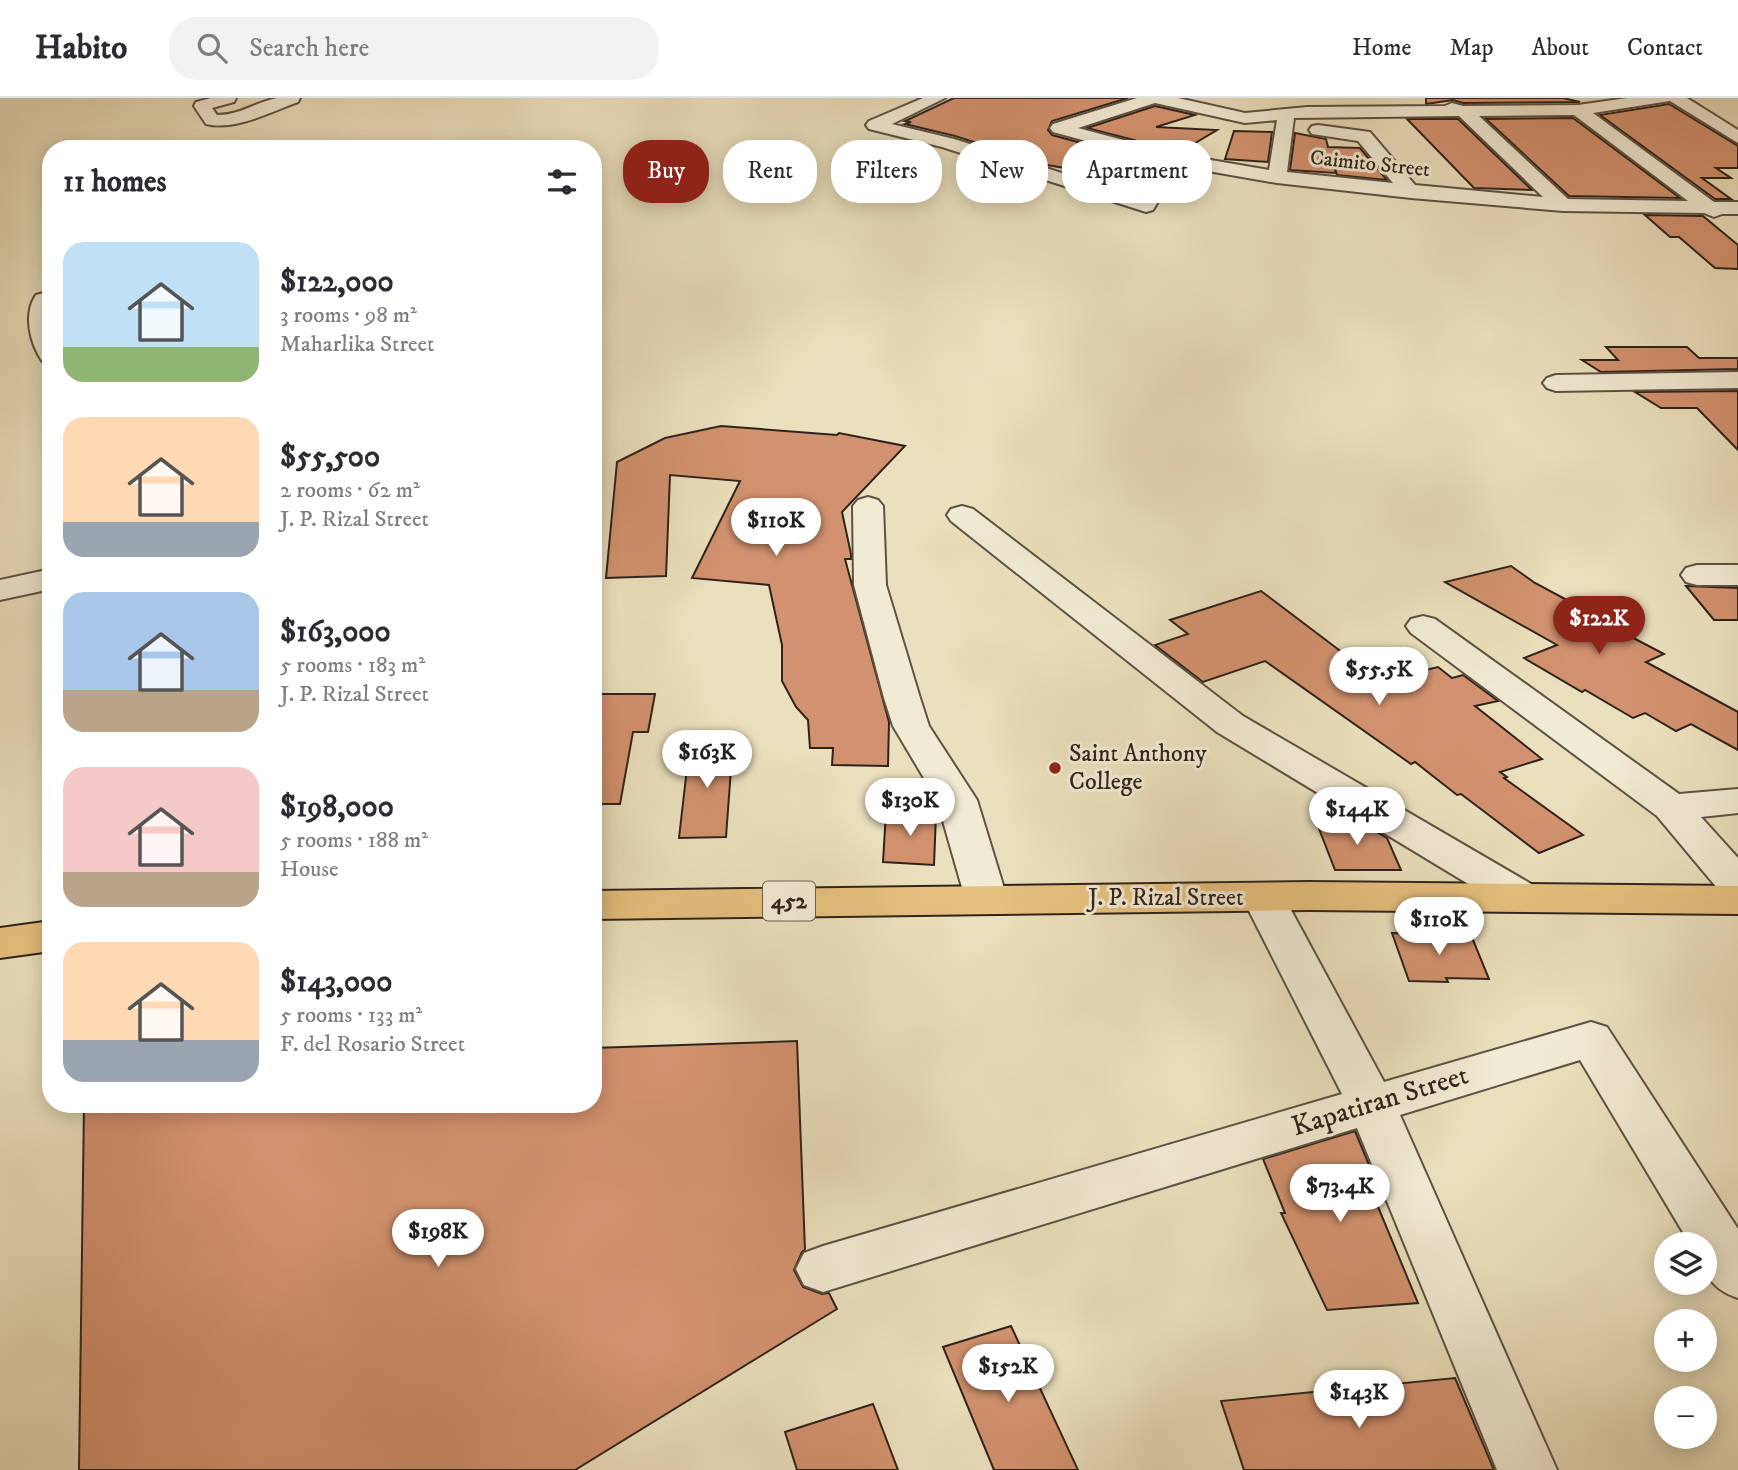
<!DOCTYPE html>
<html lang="en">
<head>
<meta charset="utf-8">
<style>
	body { margin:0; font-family:"IM FELL DW Pica",serif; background:#f2f2f3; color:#2b2b33; height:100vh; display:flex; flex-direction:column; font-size:26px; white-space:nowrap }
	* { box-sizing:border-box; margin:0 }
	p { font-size:23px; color:#7c7c81 }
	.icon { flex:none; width:38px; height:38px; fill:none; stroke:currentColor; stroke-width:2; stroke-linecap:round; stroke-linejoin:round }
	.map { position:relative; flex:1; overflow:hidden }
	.sheet { position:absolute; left:42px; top:42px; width:560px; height:973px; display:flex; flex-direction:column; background:#fff; border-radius:28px; box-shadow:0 4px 18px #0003 }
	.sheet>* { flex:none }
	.banner { position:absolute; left:623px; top:42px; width:665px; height:63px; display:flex; gap:14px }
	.controls { position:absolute; left:1654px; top:1134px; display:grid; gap:14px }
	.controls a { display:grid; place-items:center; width:63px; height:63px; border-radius:50%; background:#fff; box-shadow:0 4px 18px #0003; font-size:35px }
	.price { position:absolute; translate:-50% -60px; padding:0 16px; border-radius:24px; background:#fff; color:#222; font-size:23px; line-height:46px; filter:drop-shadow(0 2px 4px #0008) }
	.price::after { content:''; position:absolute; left:50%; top:42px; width:21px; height:16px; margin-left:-10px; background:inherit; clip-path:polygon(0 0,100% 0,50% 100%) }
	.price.current { background:#8f2418; color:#fff }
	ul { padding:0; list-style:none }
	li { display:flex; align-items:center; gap:21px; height:175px; padding:0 21px }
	li span { display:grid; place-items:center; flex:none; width:196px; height:140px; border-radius:21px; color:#555 }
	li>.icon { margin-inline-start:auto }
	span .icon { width:84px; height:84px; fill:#fffc; stroke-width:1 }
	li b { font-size:30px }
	h2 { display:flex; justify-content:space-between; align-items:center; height:84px; padding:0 21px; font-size:30px }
	.tag { padding:0 24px; border-radius:28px; background:#fff; box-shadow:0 4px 18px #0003; font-size:24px; line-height:63px }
	.tag.current { background:#8f2418; color:#fff }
	header { display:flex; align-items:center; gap:42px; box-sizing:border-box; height:98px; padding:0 35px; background:#fff; border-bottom:2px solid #e1e1e2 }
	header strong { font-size:33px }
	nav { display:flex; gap:38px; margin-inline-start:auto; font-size:24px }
	.search { width:490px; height:63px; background:#f2f2f3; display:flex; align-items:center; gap:18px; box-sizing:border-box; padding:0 24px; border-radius:28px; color:#7c7c81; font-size:26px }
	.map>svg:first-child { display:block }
</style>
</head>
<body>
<header>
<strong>Habito</strong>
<div class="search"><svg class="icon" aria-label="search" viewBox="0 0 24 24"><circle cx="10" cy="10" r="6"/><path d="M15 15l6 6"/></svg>Search here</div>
<nav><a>Home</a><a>Map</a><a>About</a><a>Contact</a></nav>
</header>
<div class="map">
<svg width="1738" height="1372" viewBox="0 0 1738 1372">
	<rect width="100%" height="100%" fill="#ebe0bd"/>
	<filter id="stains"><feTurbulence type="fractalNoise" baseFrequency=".00286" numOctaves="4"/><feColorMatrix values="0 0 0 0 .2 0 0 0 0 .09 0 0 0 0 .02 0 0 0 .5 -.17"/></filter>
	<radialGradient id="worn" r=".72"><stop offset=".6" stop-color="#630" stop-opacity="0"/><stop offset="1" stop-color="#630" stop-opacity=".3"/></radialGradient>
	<g fill="#d3926f" stroke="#2e231c" stroke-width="2">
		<path d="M954,0H1128L1052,23L1048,32L1052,37L1159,66L1135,82L1041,66L955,38L905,26L911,24L905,23Z"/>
		<path d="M1426,0H1563L1580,4L1463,5L1453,2L1426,6Z"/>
		<path d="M1669,6L1738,48V70H1716L1731,80H1702L1731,101H1715L1600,17Z"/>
		<path d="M1155,8L1195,17L1156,29L1217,32L1180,54L1087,30Z"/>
		<path d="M1573,20L1680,100L1569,98L1486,21Z"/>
		<path d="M1407,21H1458L1532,92L1474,90Z"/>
		<path d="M1234,33L1272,34L1268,64L1225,61Z"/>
		<path d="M1295,35L1326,41L1328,49L1360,50L1387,82L1337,77L1331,57L1336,75L1290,72Z"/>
		<path d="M1645,117L1703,118L1738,147V171L1715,170L1679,139H1670Z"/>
		<path d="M1606,249H1687L1699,260H1738V271L1601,274L1582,262H1618Z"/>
		<path d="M1738,293V352L1697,310H1661L1635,294Z"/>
		<path d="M721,328L837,337L839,335L905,348L842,414L851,456V461H845L889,624L888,668L832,667L833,650H810L808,622L796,609L782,583V547L769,487L692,480L740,383L670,377L666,478L606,480L617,364L665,340Z"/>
		<path d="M1511,468L1535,485L1604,522H1599L1664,556L1646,564L1738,614V652L1691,626L1676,633L1645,615L1633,620L1585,592L1582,594L1524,560L1557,547L1445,484Z"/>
		<path d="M1686,488L1738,490V522H1714Z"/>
		<path d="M1261,493L1380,583L1438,569L1452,580L1463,577L1498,603L1475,608L1542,661L1500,674L1507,679L1504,680L1583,737L1539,755L1461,696L1457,697L1415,664L1411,666L1265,563L1203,584L1155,547L1188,536L1170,522Z"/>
		<path d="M593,596H655L648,634H633L620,706H593Z"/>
		<path d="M690,644H733L726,739L679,740Z"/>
		<path d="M886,714L936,716L934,767L883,764Z"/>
		<path d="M1316,723H1358L1387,740L1401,772H1335Z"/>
		<path d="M1392,835L1471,837L1489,881L1446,880L1448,884L1409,883Z"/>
		<path d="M797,943L805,1152L802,1154L794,1172L803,1189L822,1196L829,1195L837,1211L575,1372H79L84,1006H593V950Z"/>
		<path d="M1355,1033L1384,1103L1376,1104L1418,1205L1327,1212L1281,1115H1285L1263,1061Z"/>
		<path d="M1011,1228L1078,1372H994L943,1249Z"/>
		<path d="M1455,1280L1494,1372H1244L1221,1303Z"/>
		<path d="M873,1306L898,1372H797L785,1334Z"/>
	</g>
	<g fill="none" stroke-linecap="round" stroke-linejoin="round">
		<g stroke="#5d5244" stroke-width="4">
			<g id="minor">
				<path d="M211,0H236L234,4L212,10L217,17C240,17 256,4 277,0C284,0 293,0 300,0L298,4C270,14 236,33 206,26L194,8L196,4Z"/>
				<path d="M923,0H945L892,26L954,41L1141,100L1163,64L1053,34L1050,30L1053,26L1137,0H1178L1245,15L1307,9L1445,8L1452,5L1463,8L1578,7L1627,0H1687L1738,32V45L1670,3L1593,15L1714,104H1738V116H1722L1714,119L1704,115L1563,113L1411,100L1277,85L1179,68L1153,112L1146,114L942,49L869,31L866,27L869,23ZM1155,5L1245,25L1277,22L1269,72L1176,56L1078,30ZM1574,17L1688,103L1568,101L1479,18ZM1459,18L1543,99L1415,87L1370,34L1318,27L1312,28L1309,32L1312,36L1358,43L1393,85L1287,74L1294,20Z"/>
				<path d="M51,193V265L42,263C30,245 23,216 36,197Z"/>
				<path d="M1738,274V290L1556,293L1547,290L1543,285L1547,280L1556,277Z"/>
				<path d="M868,399L878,402L883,408L886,487L920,600L929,628L977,702L1007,800L1001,810L986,814L971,810L965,800L937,702L893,628L884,600L854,487L853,408L858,402Z"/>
				<path d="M962,408L973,411L1243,618L1533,787L1539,797L1533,807L1518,811L1503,807L1217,634L951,423L947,417L951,411Z"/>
				<path d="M1697,467H1738V487H1697L1686,484L1681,477L1686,470Z"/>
				<path d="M51,471V491L0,502V482Z"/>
				<path d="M1423,518L1435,521L1679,696L1738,691V715L1701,719L1738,760V801L1723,797L1657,718L1411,535L1406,528L1411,521Z"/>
				<path d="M1263,785L1278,789L1284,799L1384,984L1591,924L1607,929L1738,1131V1200C1709,1190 1704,1176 1704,1146H1690L1580,962L1400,1017L1557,1372H1497L1357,1030L823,1194L804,1187L796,1171L804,1155L823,1148L1342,996L1242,799L1248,789Z"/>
			</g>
		</g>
		<g stroke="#2e231c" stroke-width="4">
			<g id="trunk">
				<path d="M1309,784L1738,788V816L1309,812L593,821V793Z"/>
				<path d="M51,823V853L0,860V830Z"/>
			</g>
		</g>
		<use href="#minor" fill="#f2ebd4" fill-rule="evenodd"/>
		<use href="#trunk" fill="#e6c07e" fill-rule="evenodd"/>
	</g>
	<circle fill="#8f2418" stroke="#f2ebd4" stroke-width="2.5" cx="1055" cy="670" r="7"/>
	<g text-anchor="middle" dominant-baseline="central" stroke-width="6" stroke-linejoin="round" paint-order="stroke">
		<g font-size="21" fill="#2e231c" stroke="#f2ebd4">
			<text transform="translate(1370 66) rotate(6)">Caimito Street</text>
		</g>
		<rect fill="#f2ebd4" stroke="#695f53" stroke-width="2" x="763" y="783.5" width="52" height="39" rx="5"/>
		<g font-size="23" font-weight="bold" fill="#2e231c">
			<text x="789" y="803">452</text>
		</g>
		<g font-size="24" fill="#2e231c" stroke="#f2ebd4" text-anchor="start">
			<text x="1069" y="656">Saint Anthony<tspan x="1069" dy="28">College</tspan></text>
		</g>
		<g font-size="24" fill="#2e231c" stroke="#f2ebd4">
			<text x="1166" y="800">J. P. Rizal Street</text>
		</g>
		<g font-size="28" fill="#2e231c" stroke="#f2ebd4">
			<text transform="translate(1380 1003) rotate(-17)">Kapatiran Street</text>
		</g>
	</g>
	<rect width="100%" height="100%" filter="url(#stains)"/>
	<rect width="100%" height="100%" fill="url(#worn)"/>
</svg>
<div class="controls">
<a><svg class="icon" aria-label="layers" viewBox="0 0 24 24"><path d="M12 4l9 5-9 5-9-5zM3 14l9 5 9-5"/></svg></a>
<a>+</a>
<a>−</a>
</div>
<b class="price" style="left:776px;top:460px">$110K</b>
<b class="price current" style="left:1599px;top:558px">$122K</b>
<b class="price" style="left:1379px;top:609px">$55.5K</b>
<b class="price" style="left:707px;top:692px">$163K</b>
<b class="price" style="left:910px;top:740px">$130K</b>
<b class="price" style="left:1357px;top:749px">$144K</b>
<b class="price" style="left:1439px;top:859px">$110K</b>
<b class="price" style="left:1340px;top:1126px">$73.4K</b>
<b class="price" style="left:438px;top:1171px">$198K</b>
<b class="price" style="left:1008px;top:1306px">$152K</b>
<b class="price" style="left:1359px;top:1332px">$143K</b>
<div class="banner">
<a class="tag current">Buy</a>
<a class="tag">Rent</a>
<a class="tag">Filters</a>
<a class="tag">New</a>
<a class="tag">Apartment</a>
</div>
<section class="sheet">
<h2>11 homes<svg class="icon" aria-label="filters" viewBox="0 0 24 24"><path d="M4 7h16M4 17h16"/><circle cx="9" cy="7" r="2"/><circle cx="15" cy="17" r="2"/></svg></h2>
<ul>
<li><span style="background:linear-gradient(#bfe0f5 75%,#8fb573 0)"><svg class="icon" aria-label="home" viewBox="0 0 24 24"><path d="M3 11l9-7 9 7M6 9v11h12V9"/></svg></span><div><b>$122,000</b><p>3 rooms · 98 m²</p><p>Maharlika Street</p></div></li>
<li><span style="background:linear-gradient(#ffd9b3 75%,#9aa5b1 0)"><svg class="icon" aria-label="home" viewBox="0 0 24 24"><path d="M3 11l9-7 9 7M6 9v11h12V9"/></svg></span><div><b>$55,500</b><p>2 rooms · 62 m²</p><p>J. P. Rizal Street</p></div></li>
<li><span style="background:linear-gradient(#a9c7e8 70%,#b9a48a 0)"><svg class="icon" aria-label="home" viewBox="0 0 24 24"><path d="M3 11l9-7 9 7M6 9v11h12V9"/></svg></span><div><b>$163,000</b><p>5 rooms · 183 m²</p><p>J. P. Rizal Street</p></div></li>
<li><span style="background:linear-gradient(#f6c9c9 75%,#b9a48a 0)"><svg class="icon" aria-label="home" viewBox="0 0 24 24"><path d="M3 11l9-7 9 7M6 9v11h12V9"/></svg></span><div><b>$198,000</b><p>5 rooms · 188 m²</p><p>House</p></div></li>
<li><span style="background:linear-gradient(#ffd9b3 70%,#9aa5b1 0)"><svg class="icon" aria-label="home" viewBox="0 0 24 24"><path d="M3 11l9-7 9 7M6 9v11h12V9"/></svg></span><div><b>$143,000</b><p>5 rooms · 133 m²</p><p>F. del Rosario Street</p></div></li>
</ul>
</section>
</div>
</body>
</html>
